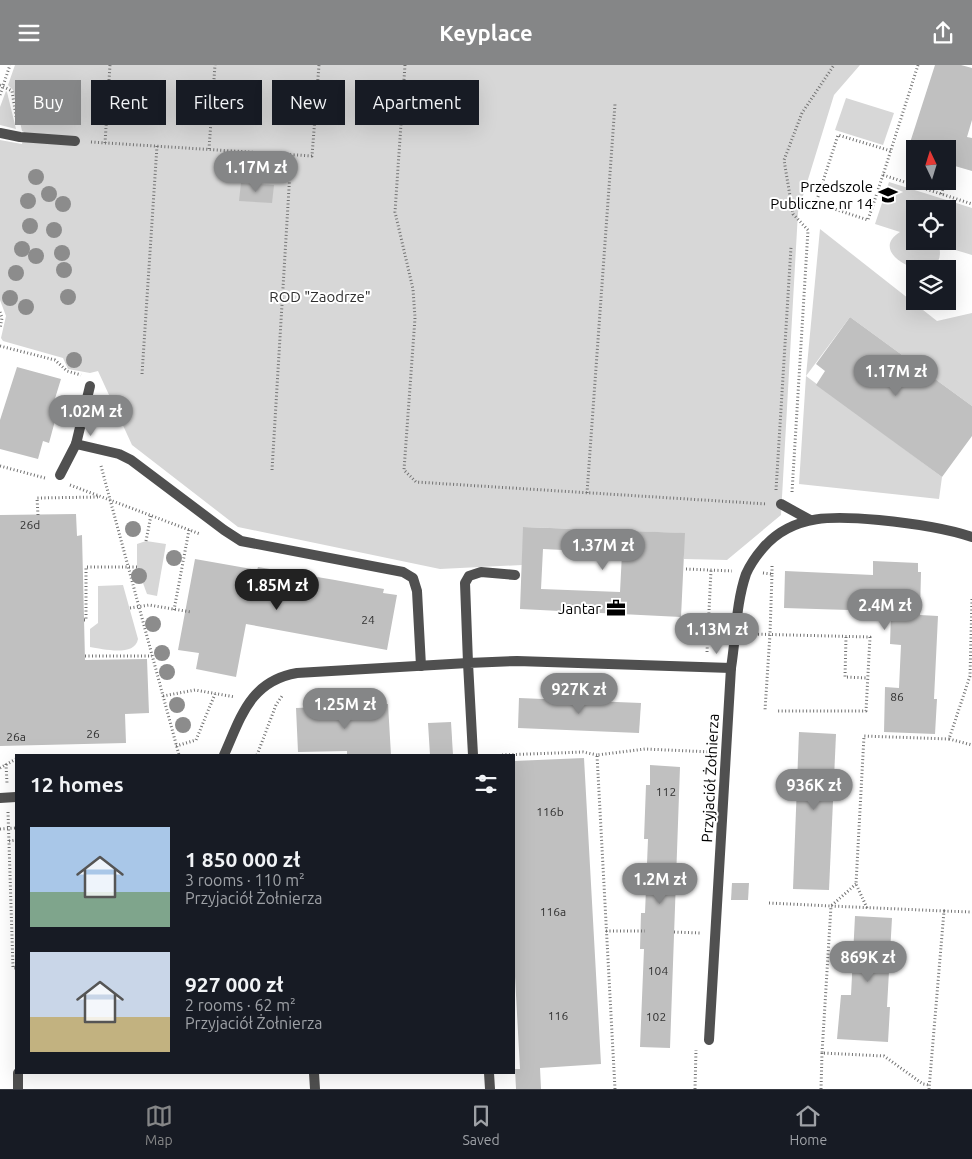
<!DOCTYPE html>
<html lang="en">
<head>
<meta charset="utf-8">
<style>
	body { margin:0; font-family:Ubuntu,sans-serif; background:#242831; color:#f1f3f6; height:100vh; display:flex; flex-direction:column; font-size:19px; white-space:nowrap }
	* { box-sizing:border-box; margin:0 }
	p { font-size:16px; color:#9ea1a6 }
	.icon { flex:none; width:28px; height:28px; fill:none; stroke:currentColor; stroke-width:2; stroke-linecap:round; stroke-linejoin:round }
	.map { position:relative; flex:1; overflow:hidden }
	.drawer { position:absolute; left:15px; top:689px; width:500px; height:320px; display:flex; flex-direction:column; background:#171b24; border-radius:0px; box-shadow:0 5px 20px #0002 }
	.drawer>* { flex:none }
	.guide { position:absolute; left:15px; top:15px; width:500px; height:45px; display:flex; gap:10px }
	.needle { width:32px; rotate:356deg }
	.tools { position:absolute; left:906px; top:75px; display:grid; gap:10px }
	.tools a { display:grid; place-items:center; width:50px; height:50px; border-radius:0px; background:#171b24; box-shadow:0 5px 20px #0002; font-size:25px }
	.price { position:absolute; translate:-50% -42px; padding:0 11px; border-radius:18px; background:#858687; color:#fff; font-size:16px; line-height:32px; filter:drop-shadow(0 1px 2px #0008) }
	.price::after { content:''; position:absolute; left:50%; top:30px; width:15px; height:11px; margin-left:-8px; background:inherit; clip-path:polygon(0 0,100% 0,50% 100%) }
	.price.active { background:#222; color:#fff }
	ul { padding:0; list-style:none }
	li { display:flex; align-items:center; gap:15px; height:125px; padding:0 15px }
	li span { display:grid; place-items:center; flex:none; width:140px; height:100px; border-radius:0px; color:#555 }
	li>.icon { margin-inline-start:auto }
	span .icon { width:60px; height:60px; fill:#fffc; stroke-width:1 }
	li b { font-size:21px }
	h2 { display:flex; justify-content:space-between; align-items:center; height:60px; padding:0 15px; font-size:21px }
	.chip { padding:0 18px; border-radius:0px; background:#171b24; box-shadow:0 5px 20px #0002; font-size:18px; line-height:45px }
	.chip.active { background:#858687; color:#fff }
	header { display:flex; justify-content:space-between; align-items:center; height:65px; padding:0 15px; background:#858687; color:#fff; font-size:22px; font-weight:600 }
	.tab-bar { display:flex; justify-content:space-around; align-items:center; height:70px; border-top:1px solid #363941; background:#171b24; font-size:14px; color:#9ea1a6 }
	.tab-bar a { display:grid; justify-items:center; gap:2px }
	.tab-bar .active { color:#858687 }
	.map>svg:first-child { display:block }
</style>
</head>
<body>
<header><svg class="icon" aria-label="menu" viewBox="0 0 24 24"><path d="M4 6h16M4 12h16M4 18h16"/></svg>Keyplace<svg class="icon" aria-label="share" viewBox="0 0 24 24"><path d="M12 15V3M7 8l5-5 5 5M5 13v7h14v-7"/></svg></header>
<div class="map">
<svg width="972" height="1024" viewBox="0 0 972 1024">
	<rect width="100%" height="100%" fill="#fff"/>
	<g fill="#d7d7d7" fill-rule="evenodd">
		<path d="M15,0H860L834,30L798,147L781,450L727,495L684,494L681,468L524,462L522,500L440,504L238,462L132,380L98,306L90,308L68,304L63,293L3,276L1,273L6,251L0,235V75L22,79L24,67L22,66L13,25L8,20Z"/>
		<path d="M6,26L7,27L16,64L0,60V42Z"/>
		<path d="M846,33L894,48L883,80L835,65Z"/>
		<path d="M889,117L972,143V190L939,180C950,229 860,191 900,167L875,159ZM915,144H948V176H915Z"/>
		<path d="M820,164L937,256L972,248V341L850,252L806,311L942,412L939,434L799,419L806,311Z"/>
		<path d="M146,476L166,479L157,531L147,529L137,502V479Z"/>
		<path d="M123,520L138,574C135,592 103,584 90,582V564L98,558V521Z"/>
	</g>
	<g fill="#c0c0c0" fill-rule="evenodd">
		<path d="M935,0H961L972,3V55L967,72L972,73V106L948,99V84H915V89L907,87Z"/>
		<path d="M241,118L274,120L272,138L239,136Z"/>
		<path d="M850,252L972,341V371L942,412L816,320L825,306L816,299Z"/>
		<path d="M17,302L61,314L53,340L59,341L49,378L43,376L38,394L0,384V355Z"/>
		<path d="M76,449L77,471L82,470L85,595L147,594L149,648L125,649L126,678L0,681V450Z"/>
		<path d="M523,462L685,468L681,552L520,544ZM543,484L622,488L620,527L541,524Z"/>
		<path d="M195,494L257,505L258,502L335,515L384,524L383,528L397,530L387,585L246,559L236,612L196,604L199,588L178,585Z"/>
		<path d="M873,496L918,498V507H921L920,550L938,551L934,634H937L935,669L884,667L885,622L899,623L901,580L890,579L891,549H881V546L784,543L785,506L873,510Z"/>
		<path d="M519,633L641,638L639,668L518,663Z"/>
		<path d="M388,639L391,690H347V686L298,687L296,643Z"/>
		<path d="M451,657L453,690H430L428,658Z"/>
		<path d="M799,667L836,669L829,825L793,824Z"/>
		<path d="M584,693L601,999L540,1003L541,1024H516L515,1004H520L514,893V696Z"/>
		<path d="M650,700L680,702L670,983L640,982L644,884H640L641,848H645L648,774H644L646,720H650Z"/>
		<path d="M732,818H749L748,835H731Z"/>
		<path d="M855,851L892,853L887,942H890L888,977L837,974L841,930H851Z"/>
	</g>
	<g fill="none" stroke-linecap="round" stroke-linejoin="round">
		<g stroke="#727272" stroke-width="3" stroke-dasharray="1 2.5" stroke-linecap="butt">
			<path d="M405,0L395,147L413,224L415,253L404,405L416,417L767,439"/>
			<path d="M918,0L883,110L972,139"/>
			<path d="M0,20L12,26L17,57"/>
			<path d="M0,30L10,0"/>
			<path d="M91,77L312,91L319,0"/>
			<path d="M105,78L110,0"/>
			<path d="M209,84L215,0"/>
			<path d="M883,110L868,155L816,138L838,70L891,86"/>
			<path d="M948,110L949,105"/>
			<path d="M941,129L946,116"/>
			<path d="M0,247L2,253L0,264"/>
			<path d="M0,281L55,295L67,306L81,310"/>
			<path d="M142,309L157,81"/>
			<path d="M0,401L45,413"/>
			<path d="M101,401L179,690"/>
			<path d="M272,405L291,90"/>
			<path d="M70,420L200,469"/>
			<path d="M776,425L791,182"/>
			<path d="M792,427L808,165L793,149L784,95L802,48L834,0"/>
			<path d="M587,428L615,39"/>
			<path d="M38,450L37,433L100,432"/>
			<path d="M146,476L151,450"/>
			<path d="M686,504L732,506"/>
			<path d="M763,508L772,509L770,569L765,645"/>
			<path d="M772,509V499"/>
			<path d="M972,534L970,611L949,674L972,680"/>
			<path d="M130,543L149,540L191,547"/>
			<path d="M174,545L189,465"/>
			<path d="M84,555H86V502H137"/>
			<path d="M708,566L720,567"/>
			<path d="M751,569L870,572L866,646H777"/>
			<path d="M846,572L845,612L868,613"/>
			<path d="M707,587L711,505"/>
			<path d="M85,591H152"/>
			<path d="M163,631L195,625L235,632"/>
			<path d="M176,681L196,675L215,629"/>
			<path d="M257,690L276,640L282,631"/>
			<path d="M502,690L583,687L597,690"/>
			<path d="M6,699L7,718"/>
			<path d="M0,703L16,694"/>
			<path d="M8,747L13,903H16"/>
			<path d="M0,764L16,763"/>
			<path d="M9,776L16,775"/>
			<path d="M769,838L831,841L856,819"/>
			<path d="M867,843L856,819L864,671L949,674"/>
			<path d="M944,846L972,847"/>
			<path d="M606,866H645"/>
			<path d="M674,867L701,868"/>
			<path d="M615,1024L597,690L645,684L712,687"/>
			<path d="M695,1024L696,985"/>
			<path d="M821,1024L822,988"/>
			<path d="M929,1024L944,846L831,841L822,988L884,991L923,1019L929,1020"/>
		</g>
		<g stroke="#505050" stroke-width="10">
			<path d="M0,68L20,72L75,76"/>
			<path d="M781,439L810,455"/>
			<path d="M468,598L465,518L469,511L481,507L515,510"/>
			<path d="M18,1008V1024"/>
			<path d="M314,1008L315,1024"/>
		</g>
		<g stroke="#505050" stroke-width="10">
			<path d="M76,379L119,389L131,395L224,465L241,476L403,507L413,513L417,526L421,601"/>
			<path d="M60,410L76,379L90,321"/>
			<path d="M224,690C241,652 250,616 297,608L468,598"/>
			<path d="M473,690L468,598L517,596L731,603C736,572 736,538 746,509C750,500 757,490 763,483C793,448 836,451 879,455C910,458 942,462 972,472"/>
			<path d="M0,733L16,732"/>
			<path d="M709,975L731,603"/>
			<path d="M489,1008L490,1024"/>
		</g>
	</g>
	<g fill="#8c8c8c">
		<circle cx="36" cy="112" r="8"/>
		<circle cx="49" cy="129" r="8"/>
		<circle cx="28" cy="136" r="8"/>
		<circle cx="63" cy="139" r="8"/>
		<circle cx="30" cy="161" r="8"/>
		<circle cx="54" cy="165" r="8"/>
		<circle cx="22" cy="184" r="8"/>
		<circle cx="62" cy="188" r="8"/>
		<circle cx="36" cy="191" r="8"/>
		<circle cx="64" cy="205" r="8"/>
		<circle cx="16" cy="208" r="8"/>
		<circle cx="68" cy="232" r="8"/>
		<circle cx="10" cy="233" r="8"/>
		<circle cx="26" cy="242" r="8"/>
		<circle cx="74" cy="295" r="8"/>
		<circle cx="133" cy="464" r="8"/>
		<circle cx="174" cy="493" r="8"/>
		<circle cx="139" cy="511" r="8"/>
		<circle cx="153" cy="559" r="8"/>
		<circle cx="162" cy="588" r="8"/>
		<circle cx="167" cy="607" r="8"/>
		<circle cx="177" cy="640" r="8"/>
		<circle cx="183" cy="660" r="8"/>
	</g>
	<defs>
		<g id="school-bare" transform="scale(1.5)"><path d="M0-5L7-2L0 1L-7-2ZM-4 1L0 2.5L4 1V4Q0 6-4 4Z" fill="#000" stroke="#fff" stroke-width="2.5" paint-order="stroke"/></g>
		<g id="office-bare" transform="scale(1.5)"><path d="M-6-3h4V-5.5h4V-3h4V5H-6ZM-1-4.5V-3h2v-1.5ZM-6 0V1H6V0Z" fill="#000" stroke="#fff" stroke-width="2.5" paint-order="stroke"/></g>
	</defs>
	<g fill-rule="evenodd">
		<use href="#school-bare" x="888" y="130"/>
		<use href="#office-bare" x="616" y="543"/>
	</g>
	<g text-anchor="middle" dominant-baseline="central" stroke-width="4" stroke-linejoin="round" paint-order="stroke">
		<g font-size="12" fill="#303030">
			<text x="30" y="459">26d</text>
			<text x="368" y="554">24</text>
			<text x="897" y="631">86</text>
			<text x="93" y="668">26</text>
			<text x="16" y="671">26a</text>
			<text x="666" y="726">112</text>
			<text x="550" y="746">116b</text>
			<text x="553" y="846">116a</text>
			<text x="658" y="905">104</text>
			<text x="558" y="950">116</text>
			<text x="656" y="951">102</text>
		</g>
		<g font-size="15" fill="#000" stroke="#fff" text-anchor="end">
			<text x="873" y="121">Przedszole<tspan x="873" dy="17">Publiczne nr 14</tspan></text>
			<text x="601" y="543">Jantar</text>
		</g>
		<g font-size="15" fill="#2e2e2e" stroke="#fff">
			<text x="320" y="231">ROD "Zaodrze"</text>
		</g>
		<g font-size="15" fill="#000" stroke="#fff">
			<text transform="translate(710 713) rotate(-87)">Przyjaciół Żołnierza</text>
		</g>
	</g>
</svg>
<div class="tools">
<a><svg class="needle" viewBox="-14 -14 28 28"><path d="M0-13l5 13h-10z" fill="#e53935"/><path d="M0 13l5-13h-10z" fill="#9ea1a6"/></svg></a>
<a><svg class="icon" aria-label="locate" viewBox="0 0 24 24"><circle cx="12" cy="12" r="6"/><path d="M12 2v4M12 18v4M2 12h4M18 12h4"/></svg></a>
<a><svg class="icon" aria-label="layers" viewBox="0 0 24 24"><path d="M12 4l9 5-9 5-9-5zM3 14l9 5 9-5"/></svg></a>
</div>
<b class="price" style="left:256px;top:128px">1.17M zł</b>
<b class="price" style="left:896px;top:332px">1.17M zł</b>
<b class="price" style="left:91px;top:372px">1.02M zł</b>
<b class="price" style="left:603px;top:506px">1.37M zł</b>
<b class="price active" style="left:277px;top:546px">1.85M zł</b>
<b class="price" style="left:885px;top:566px">2.4M zł</b>
<b class="price" style="left:717px;top:590px">1.13M zł</b>
<b class="price" style="left:579px;top:650px">927K zł</b>
<b class="price" style="left:345px;top:665px">1.25M zł</b>
<b class="price" style="left:814px;top:746px">936K zł</b>
<b class="price" style="left:660px;top:840px">1.2M zł</b>
<b class="price" style="left:868px;top:918px">869K zł</b>
<div class="guide">
<a class="chip active">Buy</a>
<a class="chip">Rent</a>
<a class="chip">Filters</a>
<a class="chip">New</a>
<a class="chip">Apartment</a>
</div>
<section class="drawer">
<h2>12 homes<svg class="icon" aria-label="filters" viewBox="0 0 24 24"><path d="M4 7h16M4 17h16"/><circle cx="9" cy="7" r="2"/><circle cx="15" cy="17" r="2"/></svg></h2>
<ul>
<li><span style="background:linear-gradient(#a9c7e8 65%,#7fa58c 0)"><svg class="icon" aria-label="home" viewBox="0 0 24 24"><path d="M3 11l9-7 9 7M6 9v11h12V9"/></svg></span><div><b>1 850 000 zł</b><p>3 rooms · 110 m²</p><p>Przyjaciół Żołnierza</p></div></li>
<li><span style="background:linear-gradient(#c9d6e8 65%,#c2b280 0)"><svg class="icon" aria-label="home" viewBox="0 0 24 24"><path d="M3 11l9-7 9 7M6 9v11h12V9"/></svg></span><div><b>927 000 zł</b><p>2 rooms · 62 m²</p><p>Przyjaciół Żołnierza</p></div></li>
</ul>
</section>
</div>
<nav class="tab-bar">
<a class="active"><svg class="icon" aria-label="map" viewBox="0 0 24 24"><path d="M3 6l6-2 6 2 6-2v14l-6 2-6-2-6 2zM9 4v14M15 6v14"/></svg>Map</a>
<a><svg class="icon" aria-label="saved" viewBox="0 0 24 24"><path d="M7 4h10v16l-5-4-5 4z"/></svg>Saved</a>
<a><svg class="icon" aria-label="home" viewBox="0 0 24 24"><path d="M3 11l9-7 9 7M6 9v11h12V9"/></svg>Home</a>
</nav>
</body>
</html>
